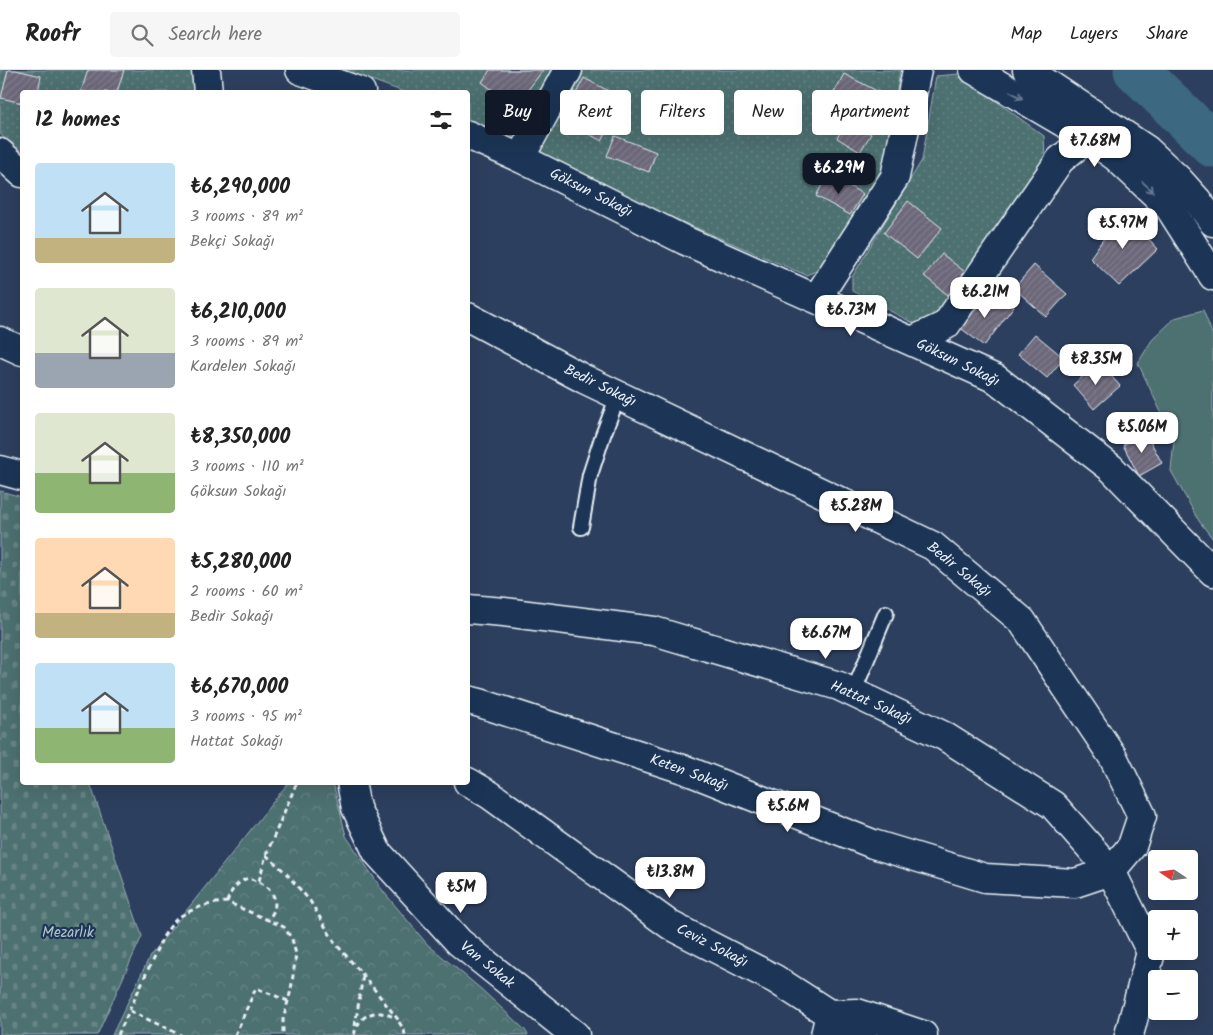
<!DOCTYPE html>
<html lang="en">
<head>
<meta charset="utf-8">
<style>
	body { margin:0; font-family:Kalam,sans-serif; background:#f6f6f6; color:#222; height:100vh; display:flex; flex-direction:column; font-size:19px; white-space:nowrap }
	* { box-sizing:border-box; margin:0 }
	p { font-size:16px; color:#767676 }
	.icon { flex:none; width:28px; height:28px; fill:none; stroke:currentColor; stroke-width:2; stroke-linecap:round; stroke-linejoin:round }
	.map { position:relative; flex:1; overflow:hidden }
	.side { position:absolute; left:20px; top:20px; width:450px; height:695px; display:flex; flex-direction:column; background:#fff; border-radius:5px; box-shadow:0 5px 20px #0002 }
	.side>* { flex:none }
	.banner { position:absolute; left:485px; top:20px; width:475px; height:45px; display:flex; gap:10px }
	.needle { width:32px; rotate:283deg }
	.buttons { position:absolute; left:1148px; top:780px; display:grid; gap:10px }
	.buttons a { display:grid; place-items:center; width:50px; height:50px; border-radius:5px; background:#fff; box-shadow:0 5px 20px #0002; font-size:25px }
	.price { position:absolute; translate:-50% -42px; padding:0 11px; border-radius:10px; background:#fff; color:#222; font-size:16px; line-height:32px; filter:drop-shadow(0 1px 2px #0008) }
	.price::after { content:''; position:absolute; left:50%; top:30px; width:15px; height:11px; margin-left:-8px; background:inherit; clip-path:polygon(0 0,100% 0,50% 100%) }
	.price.current { background:#111827; color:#fff }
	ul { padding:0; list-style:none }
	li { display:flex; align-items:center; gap:15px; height:125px; padding:0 15px }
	li span { display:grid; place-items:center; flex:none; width:140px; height:100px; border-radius:5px; color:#555 }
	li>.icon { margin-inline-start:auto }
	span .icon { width:60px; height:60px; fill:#fffc; stroke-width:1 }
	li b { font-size:21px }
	h2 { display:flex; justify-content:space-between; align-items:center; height:60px; padding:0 15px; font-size:21px }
	.tag { padding:0 18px; border-radius:5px; background:#fff; box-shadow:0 5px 20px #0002; font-size:18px; line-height:45px }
	.tag.current { background:#111827; color:#fff }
	header { display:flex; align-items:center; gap:30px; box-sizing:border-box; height:70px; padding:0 25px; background:#fff; border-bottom:1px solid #e0e0e0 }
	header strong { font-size:24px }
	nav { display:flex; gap:28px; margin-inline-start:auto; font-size:18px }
	.search { width:350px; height:45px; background:#f6f6f6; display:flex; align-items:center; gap:12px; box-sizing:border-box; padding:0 18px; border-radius:5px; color:#767676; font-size:19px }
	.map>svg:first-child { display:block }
</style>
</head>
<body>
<header>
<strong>Roofr</strong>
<div class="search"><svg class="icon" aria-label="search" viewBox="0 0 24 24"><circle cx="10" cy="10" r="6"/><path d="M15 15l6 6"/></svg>Search here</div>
<nav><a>Map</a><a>Layers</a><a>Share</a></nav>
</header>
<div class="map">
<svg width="1213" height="965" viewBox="0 0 1213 965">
	<defs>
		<pattern id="forest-crowns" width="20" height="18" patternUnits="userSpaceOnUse" patternTransform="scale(1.25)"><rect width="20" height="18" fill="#4d6f70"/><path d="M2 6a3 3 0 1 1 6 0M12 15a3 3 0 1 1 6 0" fill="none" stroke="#678485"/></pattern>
		<pattern id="cemetery-stones" width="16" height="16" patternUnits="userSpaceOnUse" patternTransform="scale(1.25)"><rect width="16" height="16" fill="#4d6f70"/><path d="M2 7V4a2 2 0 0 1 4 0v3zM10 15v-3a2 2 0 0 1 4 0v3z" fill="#678485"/></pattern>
		<pattern id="garden-dots" width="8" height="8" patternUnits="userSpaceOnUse" patternTransform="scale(1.25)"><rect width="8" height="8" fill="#4d6f70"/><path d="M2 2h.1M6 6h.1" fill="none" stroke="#678485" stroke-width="1.8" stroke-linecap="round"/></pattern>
		<pattern id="building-hatch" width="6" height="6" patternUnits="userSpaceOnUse" patternTransform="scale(1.25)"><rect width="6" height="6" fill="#6c6779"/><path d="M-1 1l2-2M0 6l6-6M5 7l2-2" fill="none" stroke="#817d8d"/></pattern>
	</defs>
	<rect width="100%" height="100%" fill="#2d3f5e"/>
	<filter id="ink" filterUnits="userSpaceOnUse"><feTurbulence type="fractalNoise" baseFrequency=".02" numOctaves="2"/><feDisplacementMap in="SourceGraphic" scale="10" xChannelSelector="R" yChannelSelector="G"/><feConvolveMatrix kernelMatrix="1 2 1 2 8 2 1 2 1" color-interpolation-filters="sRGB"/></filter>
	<g filter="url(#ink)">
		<path fill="#4d6f70" stroke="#9ab0b4" d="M1203,240L1213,266V469L1199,451L1171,401L1174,370L1138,293L1152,270L1175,248Z"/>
		<path fill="url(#forest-crowns)" stroke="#9ab0b4" d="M289,712L333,713L346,766L383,821L427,874L481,919L525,960L528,965H112L150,886Z"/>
		<path fill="url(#cemetery-stones)" stroke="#9ab0b4" d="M0,421L22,427V712L90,713L142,866L97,965H0Z"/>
		<g fill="url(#garden-dots)" stroke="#9ab0b4">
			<path d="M0,0H195L197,22H22V85L0,64Z"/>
			<path d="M344,0H553L516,67L497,65L468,51V22H404Z"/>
			<path d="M573,0H900L883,111L822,199L806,205L657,141L535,82Z"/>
			<path d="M959,4L1044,66L1045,89L938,246L919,256L852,221V207L922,90L936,6Z"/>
		</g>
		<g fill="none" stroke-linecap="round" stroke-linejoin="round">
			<path stroke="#3c6881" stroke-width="45" d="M1136,0L1213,75"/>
		</g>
		<g fill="url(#building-hatch)" stroke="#e8f1f8">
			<path d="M8,0H16L41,6L38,22H22V33L1,28Z"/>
			<path d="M88,0H124L117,22H81Z"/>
			<path d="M490,0H543L515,37L482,12Z"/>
			<path d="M844,4L881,23L869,48L831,28Z"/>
			<path d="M584,8L624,29L602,71L562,50Z"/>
			<path d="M848,49L871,64L860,82L837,68Z"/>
			<path d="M615,66L656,82L649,102L607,86Z"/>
			<path d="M828,104L863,124L850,145L816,126Z"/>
			<path d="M908,131L942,158L917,189L884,163Z"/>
			<path d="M1123,141L1158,179L1119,216L1090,188Z"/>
			<path d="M942,184L965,202L948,225L924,206Z"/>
			<path d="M1034,195L1067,224L1046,247L1014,218Z"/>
			<path d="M981,225L995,237L1002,227L1014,236L984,276L958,256Z"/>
			<path d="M1035,264L1064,288L1047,308L1018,284Z"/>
			<path d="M1099,292L1120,316L1094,339L1073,315Z"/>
			<path d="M1146,363L1162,393L1139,406L1123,375Z"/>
		</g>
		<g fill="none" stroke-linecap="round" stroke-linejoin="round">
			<g stroke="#e8f1f8" stroke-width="18">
				<g id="service">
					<path d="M581,457L590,405L603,365L618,326"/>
					<path d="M853,623L886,543"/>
				</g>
			</g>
			<g stroke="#e8f1f8" stroke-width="31">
				<g id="minor">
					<path d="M206,0L208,22"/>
					<path d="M300,0L361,22"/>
					<path d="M468,65L520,88L684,170L996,309L1111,398L1213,502"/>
					<path d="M0,83L22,103"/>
					<path d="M520,88L568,0"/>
					<path d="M817,228L895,107L917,0"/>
					<path d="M468,247L584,309L933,476L1022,551L1113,687L1142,746L1132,776L1111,801"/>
					<path d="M0,271L22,281"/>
					<path d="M912,271L946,255L1060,90L1088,67"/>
					<path d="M0,400L22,406"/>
					<path d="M468,539L504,542L654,561L839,616L944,666L1053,735L1111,801L1151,882L1129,965"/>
					<path d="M468,630L480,633L686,700L873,774L985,808L1075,813L1111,801"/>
					<path d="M351,712L356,738L377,782L459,872L575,965"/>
					<path d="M468,712L490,725L670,855L775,909L862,965"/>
					<path d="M825,965L830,944L857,943L923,965"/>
				</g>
			</g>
			<g stroke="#e8f1f8" stroke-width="31">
				<g id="tertiary">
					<path d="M974,0L1088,67L1116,87L1169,137L1213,206"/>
					<path d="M1027,0L1147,80L1179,110L1197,130L1213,152"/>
				</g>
			</g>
			<g stroke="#e8f1f8" stroke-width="3" stroke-dasharray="5 4" stroke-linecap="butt">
				<path d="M266,785L285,802L310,831L335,873L363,905L400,952"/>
				<path d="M259,811L266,785L297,712"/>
				<path d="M227,832C231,820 236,813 248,808C263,812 279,822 274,840C273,843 270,847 268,851"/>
				<path d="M130,941L181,965"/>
				<path d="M399,952L404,960L405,965"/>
				<path d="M355,956L363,905"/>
				<path d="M118,965L163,867C168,860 172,853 178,848C192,838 210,833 227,832L284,857L292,869L296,884L291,920L283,950V965"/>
				<path d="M235,965L256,918L288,931"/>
				<path d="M354,965C359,944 376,937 395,948"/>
			</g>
			<use href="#service" stroke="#1d3557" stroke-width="14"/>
			<use href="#minor" stroke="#1d3557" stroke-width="28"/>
			<use href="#tertiary" stroke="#1d3557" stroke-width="28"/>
		</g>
		<defs><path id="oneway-shaft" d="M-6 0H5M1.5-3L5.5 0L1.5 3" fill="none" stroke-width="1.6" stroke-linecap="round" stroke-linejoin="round" transform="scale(1.25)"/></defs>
		<g stroke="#64778f">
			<use href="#oneway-shaft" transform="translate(1016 25) rotate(30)"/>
			<use href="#oneway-shaft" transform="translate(1148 117) rotate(43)"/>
		</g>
	</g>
	<g text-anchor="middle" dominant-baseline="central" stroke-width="4.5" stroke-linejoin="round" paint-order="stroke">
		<g font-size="15" fill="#e8f1f8" stroke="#1d3557">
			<text transform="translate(591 123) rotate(27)">Göksun Sokağı</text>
			<text transform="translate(958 293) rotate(26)">Göksun Sokağı</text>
			<text transform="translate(600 316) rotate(26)">Bedir Sokağı</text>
			<text transform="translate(959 500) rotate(39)">Bedir Sokağı</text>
			<text transform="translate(871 633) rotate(24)">Hattat Sokağı</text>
			<text transform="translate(689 703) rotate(20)">Keten Sokağı</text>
			<text transform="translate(712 876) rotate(27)">Ceviz Sokağı</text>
			<text transform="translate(487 895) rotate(39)">Van Sokak</text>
		</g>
		<g font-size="15" fill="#b2c4c8" stroke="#1d3557">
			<text x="68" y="863">Mezarlık</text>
		</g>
	</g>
</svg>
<div class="buttons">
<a><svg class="needle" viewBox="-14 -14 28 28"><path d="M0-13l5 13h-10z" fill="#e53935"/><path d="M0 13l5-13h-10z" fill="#767676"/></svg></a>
<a>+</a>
<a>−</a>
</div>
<b class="price" style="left:1095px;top:98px">₺7.68M</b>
<b class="price current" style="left:839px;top:125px">₺6.29M</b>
<b class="price" style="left:1123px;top:180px">₺5.97M</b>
<b class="price" style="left:985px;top:249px">₺6.21M</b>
<b class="price" style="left:851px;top:267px">₺6.73M</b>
<b class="price" style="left:1096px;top:316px">₺8.35M</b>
<b class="price" style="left:1142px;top:384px">₺5.06M</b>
<b class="price" style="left:856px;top:463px">₺5.28M</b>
<b class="price" style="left:826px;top:590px">₺6.67M</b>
<b class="price" style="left:788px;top:763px">₺5.6M</b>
<b class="price" style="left:670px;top:829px">₺13.8M</b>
<b class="price" style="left:461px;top:844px">₺5M</b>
<div class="banner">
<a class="tag current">Buy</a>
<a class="tag">Rent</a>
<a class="tag">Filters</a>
<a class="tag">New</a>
<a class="tag">Apartment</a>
</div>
<section class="side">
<h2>12 homes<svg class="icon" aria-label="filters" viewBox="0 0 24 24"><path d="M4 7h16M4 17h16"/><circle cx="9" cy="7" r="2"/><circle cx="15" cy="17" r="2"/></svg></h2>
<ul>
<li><span style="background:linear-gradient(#bfe0f5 75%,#c2b280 0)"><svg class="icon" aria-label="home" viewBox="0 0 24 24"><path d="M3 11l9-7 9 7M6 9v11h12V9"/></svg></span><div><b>₺6,290,000</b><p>3 rooms · 89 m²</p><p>Bekçi Sokağı</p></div></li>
<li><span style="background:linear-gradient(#dfe7d0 65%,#9aa5b1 0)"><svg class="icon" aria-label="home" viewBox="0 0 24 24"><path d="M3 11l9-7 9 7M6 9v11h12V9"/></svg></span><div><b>₺6,210,000</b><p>3 rooms · 89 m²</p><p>Kardelen Sokağı</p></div></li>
<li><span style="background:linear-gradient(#dfe7d0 60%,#8fb573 0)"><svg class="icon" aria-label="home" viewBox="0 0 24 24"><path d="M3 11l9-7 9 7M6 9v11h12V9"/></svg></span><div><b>₺8,350,000</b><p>3 rooms · 110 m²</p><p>Göksun Sokağı</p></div></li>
<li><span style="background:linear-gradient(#ffd9b3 75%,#c2b280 0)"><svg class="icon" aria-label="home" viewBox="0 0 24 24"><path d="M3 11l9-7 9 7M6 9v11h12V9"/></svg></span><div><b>₺5,280,000</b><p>2 rooms · 60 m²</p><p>Bedir Sokağı</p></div></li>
<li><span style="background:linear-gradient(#bfe0f5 65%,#8fb573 0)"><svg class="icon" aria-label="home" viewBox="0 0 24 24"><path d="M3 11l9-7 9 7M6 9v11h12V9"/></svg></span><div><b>₺6,670,000</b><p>3 rooms · 95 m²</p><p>Hattat Sokağı</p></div></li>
</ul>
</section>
</div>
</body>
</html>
